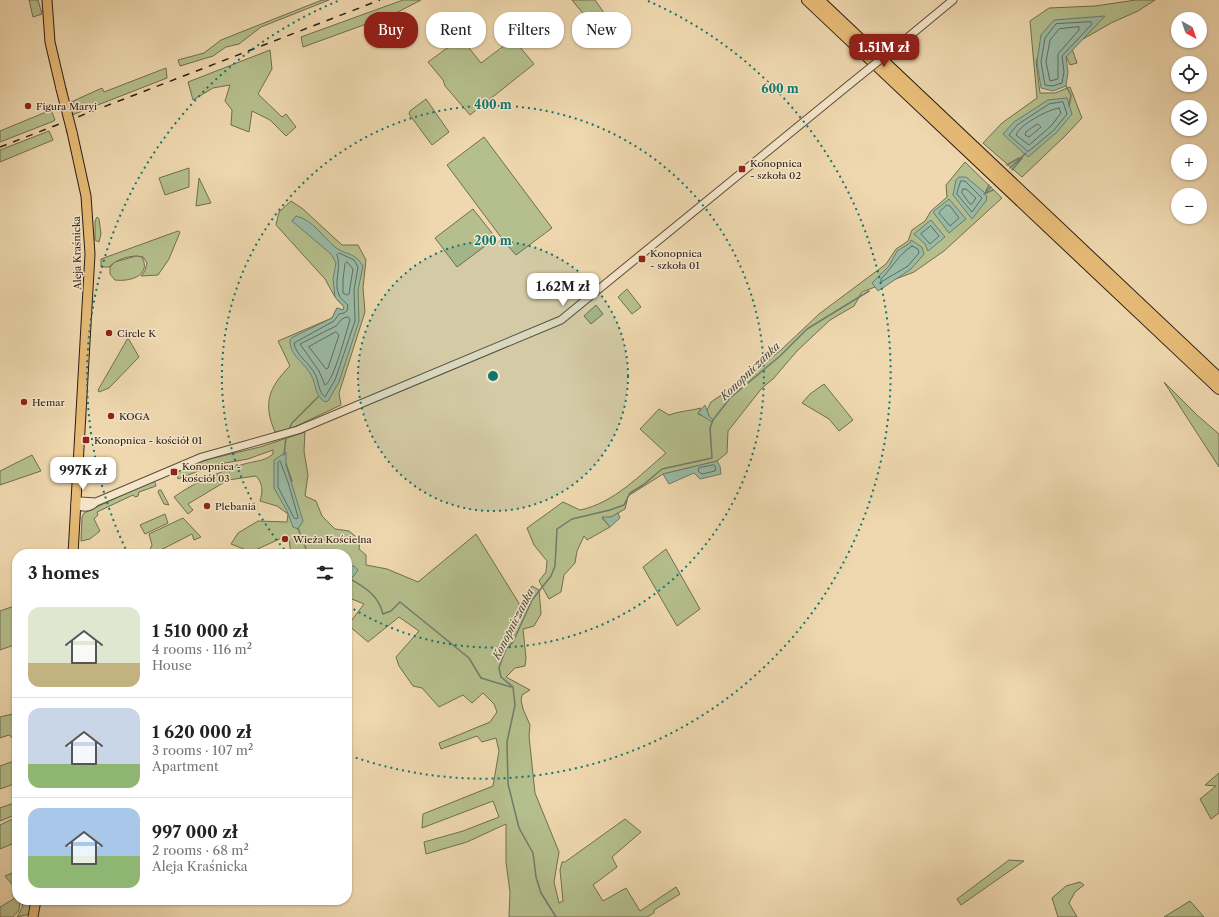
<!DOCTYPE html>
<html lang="en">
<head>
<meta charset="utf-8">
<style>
	body { margin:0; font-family:"Libre Caslon Text",serif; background:#f6f6f6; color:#222; height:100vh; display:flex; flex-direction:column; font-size:15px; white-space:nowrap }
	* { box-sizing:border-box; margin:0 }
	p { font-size:13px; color:#767676 }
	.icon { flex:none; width:22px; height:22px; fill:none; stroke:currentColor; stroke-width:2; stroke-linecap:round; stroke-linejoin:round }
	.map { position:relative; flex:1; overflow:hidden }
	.sheet { position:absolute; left:12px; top:549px; width:340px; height:356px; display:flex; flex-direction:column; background:#fff; border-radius:16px; box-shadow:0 1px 3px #0004 }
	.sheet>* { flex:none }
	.top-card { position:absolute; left:364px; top:12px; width:380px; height:36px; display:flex; gap:8px }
	.needle { width:26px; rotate:140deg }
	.fabs { position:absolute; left:1171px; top:12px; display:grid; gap:8px }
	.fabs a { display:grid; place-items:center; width:36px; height:36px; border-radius:50%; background:#fff; box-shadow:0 1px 3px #0004; font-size:20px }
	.price { position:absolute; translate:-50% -34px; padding:0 9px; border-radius:8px; background:#fff; color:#222; font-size:13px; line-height:26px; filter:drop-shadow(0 1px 2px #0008) }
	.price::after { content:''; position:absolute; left:50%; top:24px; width:12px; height:9px; margin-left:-6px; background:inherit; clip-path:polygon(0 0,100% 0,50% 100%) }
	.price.on { background:#8f2418; color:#fff }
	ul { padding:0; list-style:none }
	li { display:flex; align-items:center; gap:12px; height:100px; padding:0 16px }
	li+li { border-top:1px solid #e0e0e0 }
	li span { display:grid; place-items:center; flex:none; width:112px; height:80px; border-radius:12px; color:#555 }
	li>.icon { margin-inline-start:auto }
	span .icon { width:48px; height:48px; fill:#fffc; stroke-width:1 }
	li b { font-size:17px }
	h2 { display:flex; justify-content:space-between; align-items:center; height:48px; padding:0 16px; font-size:17px }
	.chip { padding:0 14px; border-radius:16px; background:#fff; box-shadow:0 1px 3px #0004; font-size:14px; line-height:36px }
	.chip.on { background:#8f2418; color:#fff }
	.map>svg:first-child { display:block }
</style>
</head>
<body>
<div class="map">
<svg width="1219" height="917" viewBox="0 0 1219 917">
	<rect width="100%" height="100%" fill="#efd8af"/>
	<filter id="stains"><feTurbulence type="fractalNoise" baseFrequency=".005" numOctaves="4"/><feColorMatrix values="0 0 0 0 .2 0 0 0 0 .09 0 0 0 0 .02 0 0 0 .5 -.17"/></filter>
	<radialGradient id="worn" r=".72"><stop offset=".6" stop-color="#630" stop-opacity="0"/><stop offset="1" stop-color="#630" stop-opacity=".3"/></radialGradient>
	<g fill="#b5bf8d" stroke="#706e50">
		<path d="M29,0H38L42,14L33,17Z"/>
		<path d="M322,0H329L261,27L239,44L226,47L213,56L180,66L178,60L204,53L221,40Z"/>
		<path d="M403,0H421L394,14L303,47L301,37Z"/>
		<path d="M572,0H595L607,17L594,27Z"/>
		<path d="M1136,0H1155L1138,11L1111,23L1071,46L1077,63L1070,65L1058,38L1046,42L1036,61L1040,93H1055L1070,87L1082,118L1065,136L1022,177L983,143L1002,123L1037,98L1030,21L1049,8L1095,6Z"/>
		<path d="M461,38L481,63L513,39L534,64L470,115L445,86L443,80L428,62Z"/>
		<path d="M270,50L272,69L258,94L282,117L286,114L296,127L286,136L270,120L252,111L249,132L231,125L232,110L225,101L230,85L213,88L193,100L188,82Z"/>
		<path d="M166,68L167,78L72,115L69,103L102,88L104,92Z"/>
		<path d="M426,99L449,132L432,145L409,114L410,111Z"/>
		<path d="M51,110L55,120L54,121L0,142V131Z"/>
		<path d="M49,131L53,140L0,162V150Z"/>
		<path d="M484,137L552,228L516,255L508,246L510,241L507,238L503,239L500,236L447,165Z"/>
		<path d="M965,162L1002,198L944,251L914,272L862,292L854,306L830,320L797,351L773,379L762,388L728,431L727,453L717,461L663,474L628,496L625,509L611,517L602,518L610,527L587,540L584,536L577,551L575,563L564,575L561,592L549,599L539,581L546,572L547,561L534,545L527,528L563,502L580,510C614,503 640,475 666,453L640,429L659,409L669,415C679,411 690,411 701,408L698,414L713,420L709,416L707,410L711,402L744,380L782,349L819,314L886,264L896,249L908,241L912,230L925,221L931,211L947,197L946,185Z"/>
		<path d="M189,168V187L165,195L159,178Z"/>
		<path d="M199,178L211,203L196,206Z"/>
		<path d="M291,201L303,209L342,245H358L366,260L363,288L365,312L339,393L341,405L290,429L275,432C263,404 268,388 290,366L278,341L332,318L337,308L343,310L344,307L335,297L325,279L276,225L279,212Z"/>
		<path d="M473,209L496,238L457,267L435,238Z"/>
		<path d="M97,217L99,219L101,234L99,242L95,240V221Z"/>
		<path d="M178,231L180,232L169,259L158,275L141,276L145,271L147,263L143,257C131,254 117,259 109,267H101V259Z"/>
		<path d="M136,256L142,257C152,276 129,282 115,280L110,274V267L115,262Z"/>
		<path d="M627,289L641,307L632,314L618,297Z"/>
		<path d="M596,305L603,314L591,324L584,316Z"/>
		<path d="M128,338L139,357L109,388L99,392L98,390Z"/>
		<path d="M1164,382L1198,416L1219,434V467Z"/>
		<path d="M824,384L853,420L839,431L829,419L802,403L810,394Z"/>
		<path d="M305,432L304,451L308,475L305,496L316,501L322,516L335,529L349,531L360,540L359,549L366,555V565L387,569L418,582L476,534L520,605L532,586L539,590L541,614L534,626L523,629L526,658L525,666L515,668L506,677L530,690L522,695L521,700L523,709L530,725L529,736L535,793L559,852L554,882L559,903L563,901L560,870L562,862H565L625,819L641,832L612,857L617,867L593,885L603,901L626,888L640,911L676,887L680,894L654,910V913L647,917H509L510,892L506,862V824L467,842L426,854L424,842L463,831L499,817L493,801L422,828L423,814L493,786L499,751L496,738L482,742L477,736L441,749L439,743L490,722L497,712L494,704L483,693L472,703L463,695L439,707L422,688L413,686L399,666L396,657L419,631L399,617L368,642L348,625L364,604L347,597V575L352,578L348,567L349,575L347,574V554H291L289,539L284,537L251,552L231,544L238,533L258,521L287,522L288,514L277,506L260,501C263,492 263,483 256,476L228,480L188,504L193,510L188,514L174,497C195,482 217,473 241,465C252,461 264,462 273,454V450L248,459L214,465L178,479L177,473L187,466L214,458L260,447Z"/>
		<path d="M32,455L41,471L0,485V471Z"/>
		<path d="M154,480L156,486L139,492L138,496L135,497L133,495L97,512L98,515L94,519L100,531L90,539L81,541L82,517L84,513Z"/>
		<path d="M159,490H161L169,505L164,504L158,492Z"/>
		<path d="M165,514L168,523L145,534L140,525Z"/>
		<path d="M183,518L201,537L194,540L192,534L153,554H148L152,545L149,534Z"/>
		<path d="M666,549L700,609L677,626L643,567Z"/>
		<path d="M17,605V644L0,650V611Z"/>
		<path d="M17,713V742L9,735L0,738V717Z"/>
		<path d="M17,760V783L0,789V766Z"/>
		<path d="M1219,773V813L1211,819L1200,799L1216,786L1205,785Z"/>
		<path d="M17,802V814L0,821V808Z"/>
		<path d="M17,817V842L0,849V825Z"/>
		<path d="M1009,860L1024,861L961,905L957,899Z"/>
		<path d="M17,871V890L5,876Z"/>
		<path d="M1080,882L1084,885L1075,892L1069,903L1077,917H1058L1052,898L1066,886Z"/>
		<path d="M17,897V900L20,901L19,910L13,917H0V907Z"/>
		<path d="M23,900H33L30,914L17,917L22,908Z"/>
		<path d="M1190,901L1204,917H1164Z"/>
	</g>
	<g fill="#9abba7" stroke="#6e7c6c">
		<path d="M1105,16L1066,57L1068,72L1066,86L1053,91L1041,88L1037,62L1041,35L1054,20Z"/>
		<path d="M1067,98L1072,114L1057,132L1028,157L1003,134L1014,122L1048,100Z"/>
		<path d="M959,177H966L984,192L987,197L986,201L972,219L953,195L956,180Z"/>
		<path d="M949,199L966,219L949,233L933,212Z"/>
		<path d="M296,216C313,220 322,236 335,247C347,256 353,251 363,266L358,290L359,321L339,382L328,401L325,402C314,395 317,385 311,375C305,363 289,355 290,340L293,337L332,318L337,308L343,310L344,307L335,297L333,279L336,263L331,254L292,221Z"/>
		<path d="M931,220L945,237L928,251L925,244L914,234Z"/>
		<path d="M911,240L922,247L924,254L911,269L878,291L872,283L889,266L897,251L910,243Z"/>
		<path d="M705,405L709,416L713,420L712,422L698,413Z"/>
		<path d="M286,452V465L303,521L298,529L293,527L287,511L274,488V460Z"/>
		<path d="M717,461L720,466L721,474L700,479L694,473L669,484L663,474Z"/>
		<path d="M618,513L620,518L610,527L602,517H611Z"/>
		<path d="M348,566H354L358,570L352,578L349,575Z"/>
	</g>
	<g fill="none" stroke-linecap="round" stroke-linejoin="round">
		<g stroke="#636c5d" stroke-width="1">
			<path d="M1091,22L1092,24L1062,56L1064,72L1062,83L1052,86L1045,85L1041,62L1045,38L1056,24Z"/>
			<path d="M1079,27V30L1058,54V79L1050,81L1046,62L1050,40L1059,29Z"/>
			<path d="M1063,102L1067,114L1054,130L1029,151H1027L1009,135L1017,125L1049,104Z"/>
			<path d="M1059,108L1061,113L1051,126L1029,145L1016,135C1019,125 1049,109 1059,108Z"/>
			<path d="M1038,124L1041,127L1029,137L1025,135L1026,132Z"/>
			<path d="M961,181H965L982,198L972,212L957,194Z"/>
			<path d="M963,189H966L976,198L972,204H970L962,193Z"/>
			<path d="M947,205L950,206L959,218L950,226L939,213Z"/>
			<path d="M931,226L939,236L930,244L921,234Z"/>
			<path d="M912,246L918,249L919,253L908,266L881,282V279C892,268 898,255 912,246Z"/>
			<path d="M339,253L354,260L358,267L354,290L355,321L335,380L325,397C318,392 319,381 315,374C309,362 296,356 294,343L334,321L339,314L344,313L347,311L348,305C345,302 340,298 339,295C333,282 342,268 337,255Z"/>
			<path d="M347,262L353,269L349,294L347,295L343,293V279L345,264Z"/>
			<path d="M348,317L350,320C346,332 334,381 325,385L319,371L300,344L336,326L342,319Z"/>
			<path d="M336,332L339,335L328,368L326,369L309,347Z"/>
			<path d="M280,461L288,482L298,517L297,519L294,518L278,487V463Z"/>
			<path d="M714,465L716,468L715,471L702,474L698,471L699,468Z"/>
		</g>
		<g stroke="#6e7c6c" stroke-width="1.5">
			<path d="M1066,86L1071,95L1069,106"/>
			<path d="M1007,165L1019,158"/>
			<path d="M1010,168L1026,153"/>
			<path d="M1012,170L1022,158"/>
			<path d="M986,191L989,185"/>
			<path d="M986,193L993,190"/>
			<path d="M984,194L991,187"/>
			<path d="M289,429L292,423L318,397"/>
			<path d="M284,455L286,437"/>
			<path d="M286,464L292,481"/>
			<path d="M298,528L308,554"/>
			<path d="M347,577C364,587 378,594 383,614L391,611L400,602L469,658L481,678L511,687"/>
			<path d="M556,917L541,893L536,877L533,853L519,828L508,784L507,742L515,705L513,687L501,677L499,668L502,659L506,649L513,642L532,600L551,576L555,566L557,529L572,519L610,510L624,505L630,493L643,485L662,469L712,458L710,428L713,420L730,398L780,356L807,329L869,291"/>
		</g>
		<g stroke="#5d4c3a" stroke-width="9">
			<g id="minor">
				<path d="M907,38L953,0"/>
				<path d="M96,502L80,501L75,504C83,509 90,508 96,502L202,457L298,430L561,320L850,84"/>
			</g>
		</g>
		<g stroke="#2c1d13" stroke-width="11">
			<g id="major">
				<path d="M47,0L50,42L61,89"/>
				<path d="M72,132L86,196L90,254L73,554"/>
				<path d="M33,917L36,900"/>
			</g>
		</g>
		<g stroke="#2c1d13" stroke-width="12">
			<g id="highway">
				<path d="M807,0L1219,389"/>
				<path d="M819,0L1219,378"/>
			</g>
		</g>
		<use href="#minor" stroke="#f5e6cb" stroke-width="7"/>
		<use href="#major" stroke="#e8bc78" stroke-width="9"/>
		<use href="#highway" stroke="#e8bc78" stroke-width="10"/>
		<path stroke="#2c1d13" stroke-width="1.5" stroke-dasharray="7 7" stroke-linecap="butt" d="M0,147L380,0"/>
		<g stroke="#5d4c3a" stroke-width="9" stroke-linecap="butt">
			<path id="minor-bridge" d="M850,84L907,38"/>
		</g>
		<g stroke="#2c1d13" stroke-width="11" stroke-linecap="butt">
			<path id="major-bridge" d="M61,89L72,132"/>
		</g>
		<use href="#minor-bridge" stroke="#f5e6cb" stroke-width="7"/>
		<use href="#major-bridge" stroke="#e8bc78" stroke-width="9"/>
	</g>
	<circle cx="493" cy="376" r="135" fill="#0f766e" fill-opacity=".12"/>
	<g fill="none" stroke="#0f766e" stroke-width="2" stroke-dasharray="2 4">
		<circle cx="493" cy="376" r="135"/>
		<path d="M288 554A271 271 0 1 1 347 605"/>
		<path d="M128 554A406 406 0 0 1 338 1M648 1A406 406 0 0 1 348 755"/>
	</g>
	<g fill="#8f2418" stroke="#f5e6cb" stroke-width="1.5">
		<circle cx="28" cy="106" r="4"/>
		<rect x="738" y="165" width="8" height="8" rx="2"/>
		<rect x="638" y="255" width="8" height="8" rx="2"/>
		<circle cx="109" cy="333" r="4"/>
		<circle cx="24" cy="402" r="4"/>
		<circle cx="111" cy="416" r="4"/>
		<rect x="82" y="436" width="8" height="8" rx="2"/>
		<rect x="170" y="468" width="8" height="8" rx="2"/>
		<circle cx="207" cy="506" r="4"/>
		<circle cx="285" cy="539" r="4"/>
	</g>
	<g text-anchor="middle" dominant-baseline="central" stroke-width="3" stroke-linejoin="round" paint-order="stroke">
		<g font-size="10" fill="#2c1d13" stroke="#f5e6cb" text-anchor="start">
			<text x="36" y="106">Figura Maryi</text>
			<text x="750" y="163">Konopnica<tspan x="750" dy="12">- szkoła 02</tspan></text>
			<text x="650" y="253">Konopnica<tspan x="650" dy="12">- szkoła 01</tspan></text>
			<text x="117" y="333">Circle K</text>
			<text x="32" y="402">Hemar</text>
			<text x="119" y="416">KOGA</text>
			<text x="94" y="440">Konopnica - kościół 01</text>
			<text x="182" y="466">Konopnica -<tspan x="182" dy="12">kościół 03</tspan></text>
			<text x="215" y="506">Plebania</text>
			<text x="293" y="539">Wieża Kościelna</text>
		</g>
		<g font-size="10" fill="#2c1d13" stroke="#f5e6cb">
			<text transform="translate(77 253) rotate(-91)">Aleja Kraśnicka</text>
		</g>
		<g font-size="11" font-style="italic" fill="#4d4c3f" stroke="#f5e6cb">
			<text transform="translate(750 371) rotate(-44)">Konopniczanka</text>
			<text transform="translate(513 624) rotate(-63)">Konopniczanka</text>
		</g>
	</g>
	<circle cx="493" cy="376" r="6" fill="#0f766e" stroke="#f5e6cb" stroke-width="2"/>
	<g font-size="12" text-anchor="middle" font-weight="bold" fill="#0f766e" stroke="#f5e6cb" stroke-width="3" stroke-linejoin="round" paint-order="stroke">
		<text x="780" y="93">600 m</text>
		<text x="493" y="109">400 m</text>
		<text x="493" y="245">200 m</text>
	</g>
	<rect width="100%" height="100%" filter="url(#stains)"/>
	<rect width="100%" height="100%" fill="url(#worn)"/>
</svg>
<div class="fabs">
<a><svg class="needle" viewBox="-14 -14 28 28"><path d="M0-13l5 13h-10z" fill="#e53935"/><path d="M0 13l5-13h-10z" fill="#767676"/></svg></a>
<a><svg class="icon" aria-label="locate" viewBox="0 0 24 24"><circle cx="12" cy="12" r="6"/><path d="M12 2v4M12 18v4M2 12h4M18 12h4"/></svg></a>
<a><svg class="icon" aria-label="layers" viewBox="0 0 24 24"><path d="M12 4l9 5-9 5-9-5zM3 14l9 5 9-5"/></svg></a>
<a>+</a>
<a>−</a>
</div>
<b class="price on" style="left:884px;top:68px">1.51M zł</b>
<b class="price" style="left:563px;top:307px">1.62M zł</b>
<b class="price" style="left:83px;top:491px">997K zł</b>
<div class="top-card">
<a class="chip on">Buy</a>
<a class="chip">Rent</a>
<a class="chip">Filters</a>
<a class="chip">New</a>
</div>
<section class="sheet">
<h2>3 homes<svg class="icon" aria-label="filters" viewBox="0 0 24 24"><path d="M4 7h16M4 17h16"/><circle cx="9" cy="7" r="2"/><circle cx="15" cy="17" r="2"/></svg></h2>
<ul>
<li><span style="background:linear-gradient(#dfe7d0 70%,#c2b280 0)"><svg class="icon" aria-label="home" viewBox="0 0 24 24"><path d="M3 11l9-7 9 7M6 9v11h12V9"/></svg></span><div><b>1 510 000 zł</b><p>4 rooms · 116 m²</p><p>House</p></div></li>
<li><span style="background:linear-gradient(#c9d6e8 70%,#8fb573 0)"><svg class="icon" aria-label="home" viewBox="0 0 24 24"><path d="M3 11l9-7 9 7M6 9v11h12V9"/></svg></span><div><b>1 620 000 zł</b><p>3 rooms · 107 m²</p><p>Apartment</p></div></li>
<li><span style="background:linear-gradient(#a9c7e8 60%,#8fb573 0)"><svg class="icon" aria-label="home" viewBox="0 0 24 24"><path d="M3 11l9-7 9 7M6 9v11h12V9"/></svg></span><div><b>997 000 zł</b><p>2 rooms · 68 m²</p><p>Aleja Kraśnicka</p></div></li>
</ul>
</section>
</div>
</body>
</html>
